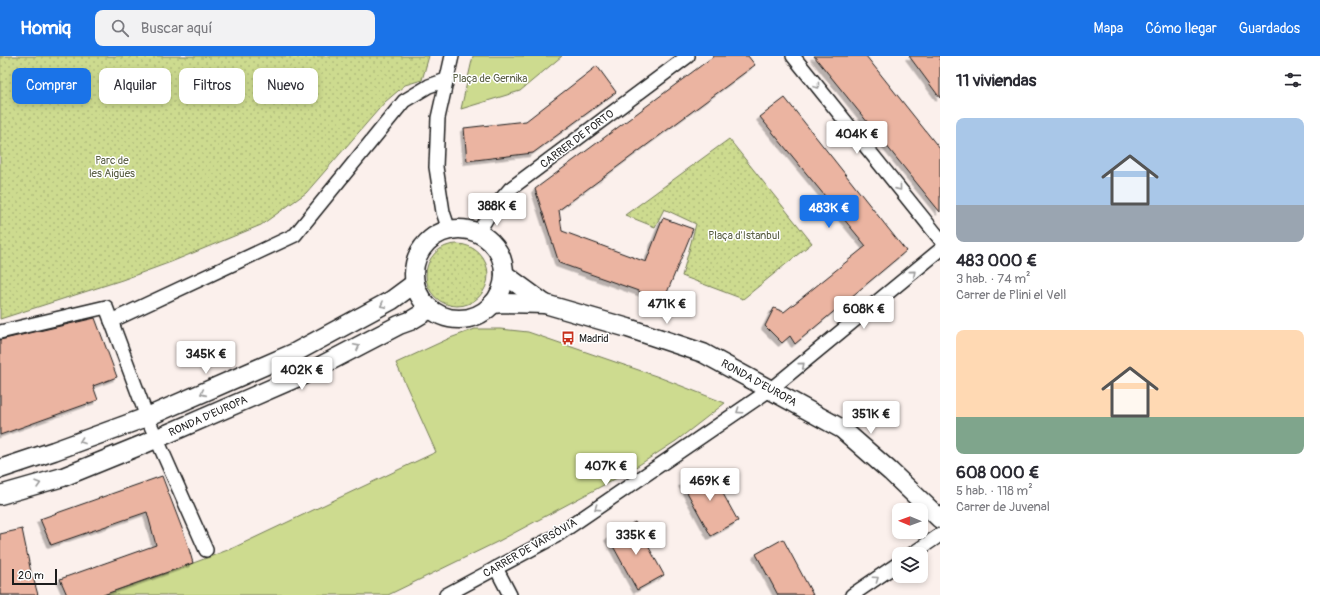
<!DOCTYPE html>
<html lang="es">
<head>
<meta charset="utf-8">
<style>
	body { margin:0; font-family:Pangolin,sans-serif; background:#f2f2f3; color:#2b2b33; height:100vh; display:flex; flex-direction:column; font-size:15px; white-space:nowrap }
	* { box-sizing:border-box; margin:0 }
	p { font-size:13px; color:#7c7c81 }
	.icon { flex:none; width:22px; height:22px; fill:none; stroke:currentColor; stroke-width:2; stroke-linecap:round; stroke-linejoin:round }
	.map { position:relative; flex:1; overflow:hidden }
	.sheet { display:flex; flex-direction:column; background:#fff; width:380px }
	.sheet>* { flex:none }
	.top-card { position:absolute; left:12px; top:12px; width:380px; height:36px; display:flex; gap:8px }
	.needle { width:26px; rotate:271deg }
	.tools { position:absolute; left:892px; top:447px; display:grid; gap:8px }
	.tools a { display:grid; place-items:center; width:36px; height:36px; border-radius:8px; background:#fff; box-shadow:0 2px 6px #0003; font-size:20px }
	.scale { position:absolute; left:12px; bottom:10px; width:45px; box-sizing:border-box; padding-left:4px; border:2px solid #1c1c1c; border-top:0; font-size:11px; line-height:14px; white-space:nowrap; color:#1c1c1c; -webkit-text-stroke:3px #fff; paint-order:stroke }
	.price { position:absolute; translate:-50% -34px; padding:0 9px; border-radius:4px; background:#fff; color:#222; font-size:13px; line-height:26px; filter:drop-shadow(0 1px 2px #0008) }
	.price::after { content:''; position:absolute; left:50%; top:24px; width:12px; height:9px; margin-left:-6px; background:inherit; clip-path:polygon(0 0,100% 0,50% 100%) }
	.price.active { background:#1a73e8; color:#fff }
	ul { padding:0; list-style:none }
	li { display:grid; align-content:center; gap:8px; height:212px; padding:0 16px }
	li span { display:grid; place-items:center; height:124px; border-radius:8px; color:#555 }
	li>.icon { margin-inline-start:auto }
	span .icon { width:72px; height:72px; fill:#fffc; stroke-width:1 }
	li b { font-size:17px }
	h2 { display:flex; justify-content:space-between; align-items:center; height:48px; padding:0 16px; font-size:17px }
	.pill { padding:0 14px; border-radius:8px; background:#fff; box-shadow:0 2px 6px #0003; font-size:14px; line-height:36px }
	.pill.active { background:#1a73e8; color:#fff }
	header { display:flex; align-items:center; gap:24px; box-sizing:border-box; height:56px; padding:0 20px; background:#1a73e8; color:#fff }
	header strong { font-size:19px }
	nav { display:flex; gap:22px; margin-inline-start:auto; font-size:14px }
	.search { width:280px; height:36px; background:#f2f2f3; display:flex; align-items:center; gap:10px; box-sizing:border-box; padding:0 14px; border-radius:8px; color:#7c7c81; font-size:15px }
	main { display:flex; flex:1; min-height:0 }
	.map>svg:first-child { display:block }
</style>
</head>
<body>
<header>
<strong>Homiq</strong>
<div class="search"><svg class="icon" aria-label="search" viewBox="0 0 24 24"><circle cx="10" cy="10" r="6"/><path d="M15 15l6 6"/></svg>Buscar aquí</div>
<nav><a>Mapa</a><a>Cómo llegar</a><a>Guardados</a></nav>
</header>
<main>
<div class="map">
<svg width="940" height="539" viewBox="0 0 940 539">
	<defs>
		<pattern id="grass-dots" width="8" height="8" patternUnits="userSpaceOnUse"><rect width="8" height="8" fill="#cddb8f"/><path d="M2 2h.1M6 6h.1" fill="none" stroke="#afbb7b" stroke-width="1.8" stroke-linecap="round"/></pattern>
		<filter id="shadow"><feDropShadow dx="-3.5" dy="3.5" stdDeviation="0" flood-color="#0004"/></filter>
	</defs>
	<rect width="100%" height="100%" fill="#fbf0ec"/>
	<filter id="ink" filterUnits="userSpaceOnUse"><feTurbulence type="fractalNoise" baseFrequency=".025" numOctaves="2"/><feDisplacementMap in="SourceGraphic" scale="8" xChannelSelector="R" yChannelSelector="G"/><feConvolveMatrix kernelMatrix="1 2 1 2 8 2 1 2 1" color-interpolation-filters="sRGB"/></filter>
	<g filter="url(#ink)">
		<g fill="url(#grass-dots)" stroke="#747c56">
			<path d="M0,0H429L422,24L405,29L385,46L306,137L261,169L171,206L122,224L0,263Z"/>
			<path d="M729,83L812,187L743,243L682,220L696,168L664,153L655,171L625,159Z"/>
			<circle cx="457" cy="219" r="31"/>
		</g>
		<g fill="#cddb8f" stroke="#747c56">
			<path d="M473,0H562L520,35L461,53Z"/>
			<path d="M475,273H500L528,276L656,320L725,347L676,385L628,416L499,485L388,539H103L175,514L233,492L436,396L396,307L450,282Z"/>
		</g>
		<g fill="#ebb4a1" stroke="#1c1c1c" filter="url(#shadow)">
			<path d="M714,0H748L755,9L559,154L562,175L646,206L663,162L693,173L664,244L559,207L535,133Z"/>
			<path d="M814,0H866L940,93V156Z"/>
			<path d="M909,0H940V42Z"/>
			<path d="M597,10L616,36L533,97L467,105L464,72L526,65Z"/>
			<path d="M785,42L906,195L795,288L790,280L782,287L765,270L774,252L784,256L866,190L760,61Z"/>
			<path d="M95,262L117,321L93,330L98,344L0,379V284Z"/>
			<path d="M709,412L738,465L711,480L682,427Z"/>
			<path d="M162,420L186,483L193,507L103,539H67L60,523L156,489L147,456L51,489L40,463Z"/>
			<path d="M635,466L664,519L637,534L608,481Z"/>
			<path d="M22,473L32,521H33L38,539H0V478Z"/>
			<path d="M783,483L813,539H778L756,498Z"/>
		</g>
		<g fill="none" stroke-linecap="round" stroke-linejoin="round">
			<g stroke="#1c1c1c" stroke-width="16">
				<g id="street">
					<path d="M793,0L940,183"/>
					<path d="M449,174L443,156L436,111L438,62L452,0"/>
					<path d="M478,177L491,155L510,133L688,0"/>
					<path d="M111,265L295,179L404,45L429,30L446,24"/>
					<path d="M0,276L106,251L147,361L206,494"/>
					<path d="M912,498L940,479"/>
					<path d="M496,512L510,539"/>
					<path d="M446,539L556,480L771,333L940,194"/>
					<path d="M852,539L899,507"/>
				</g>
			</g>
			<g stroke="#1c1c1c" stroke-width="21">
				<g id="secondary">
					<circle cx="459" cy="218" r="45"/>
					<path d="M504,218L545,248"/>
					<path d="M492,248L504,247L545,248L628,272L703,297L842,373L891,416L940,463"/>
					<path d="M0,413L54,395L147,361L296,296L392,244L415,227"/>
					<path d="M0,439L63,421L144,388L305,318L399,269L410,265L430,253"/>
				</g>
			</g>
			<use href="#street" stroke="#fff" stroke-width="13"/>
			<use href="#secondary" stroke="#fff" stroke-width="18"/>
		</g>
		<defs><path id="oneway-chevron" d="M-2-3.5L2.5 0L-2 3.5" fill="none" stroke-width="1.6" stroke-linecap="round" stroke-linejoin="round"/></defs>
		<g stroke="#999">
			<use href="#oneway-chevron" transform="translate(817 30) rotate(51)"/>
			<use href="#oneway-chevron" transform="translate(899 132) rotate(51)"/>
			<use href="#oneway-chevron" transform="translate(913 217) rotate(-40)"/>
			<use href="#oneway-chevron" transform="translate(383 249) rotate(152)"/>
			<use href="#oneway-chevron" transform="translate(357 291) rotate(-27)"/>
			<use href="#oneway-chevron" transform="translate(802 309) rotate(-40)"/>
			<use href="#oneway-chevron" transform="translate(203 337) rotate(156)"/>
			<use href="#oneway-chevron" transform="translate(739 355) rotate(146)"/>
			<use href="#oneway-chevron" transform="translate(82 385) rotate(160)"/>
			<use href="#oneway-chevron" transform="translate(38 428) rotate(-16)"/>
			<use href="#oneway-chevron" transform="translate(597 452) rotate(146)"/>
			<use href="#oneway-chevron" transform="translate(876 523) rotate(-35)"/>
		</g>
	</g>
	<defs>
		<g id="bus-bare" transform="scale(1.08)"><path d="M-5-6H5V4H4V6H2V4H-2V6H-4V4H-5ZM-3.5-4V0h7V-4ZM-3.5 1.2v1.5H-2V1.2ZM2 1.2v1.5H3.5V1.2Z" fill="#c8321e" stroke="#fff" stroke-width="2.5" paint-order="stroke"/></g>
	</defs>
	<g fill-rule="evenodd">
		<use href="#bus-bare" x="568" y="282"/>
	</g>
	<g text-anchor="middle" dominant-baseline="central" stroke-width="3" stroke-linejoin="round" paint-order="stroke">
		<g font-size="11" fill="#5a5f44" stroke="#fff">
			<text x="490" y="22">Plaça de Gernika</text>
			<text x="112" y="104">Parc de<tspan x="112" dy="13">les Aigües</tspan></text>
			<text x="744" y="179">Plaça d'Istanbul</text>
		</g>
		<g font-size="11" fill="#1c1c1c" stroke="#fff">
			<text transform="translate(577 83) rotate(-37)">CARRER DE PORTO</text>
			<text transform="translate(759 327) rotate(29)">RONDA D'EUROPA</text>
			<text transform="translate(208 360) rotate(-24)">RONDA D'EUROPA</text>
			<text transform="translate(530 492) rotate(-30)">CARRER DE VARSÒVIA</text>
		</g>
		<g font-size="11" fill="#1c1c1c" stroke="#fff" text-anchor="start">
			<text x="579" y="282">Madrid</text>
		</g>
	</g>
</svg>
<div class="tools">
<a><svg class="needle" viewBox="-14 -14 28 28"><path d="M0-13l5 13h-10z" fill="#e53935"/><path d="M0 13l5-13h-10z" fill="#7c7c81"/></svg></a>
<a><svg class="icon" aria-label="layers" viewBox="0 0 24 24"><path d="M12 4l9 5-9 5-9-5zM3 14l9 5 9-5"/></svg></a>
</div>
<div class="scale">20 m</div>
<b class="price" style="left:857px;top:99px">404K €</b>
<b class="price" style="left:497px;top:171px">388K €</b>
<b class="price active" style="left:829px;top:173px">483K €</b>
<b class="price" style="left:667px;top:269px">471K €</b>
<b class="price" style="left:864px;top:274px">608K €</b>
<b class="price" style="left:206px;top:319px">345K €</b>
<b class="price" style="left:302px;top:335px">402K €</b>
<b class="price" style="left:871px;top:379px">351K €</b>
<b class="price" style="left:606px;top:431px">407K €</b>
<b class="price" style="left:710px;top:446px">469K €</b>
<b class="price" style="left:636px;top:500px">335K €</b>
<div class="top-card">
<a class="pill active">Comprar</a>
<a class="pill">Alquilar</a>
<a class="pill">Filtros</a>
<a class="pill">Nuevo</a>
</div>
</div>
<section class="sheet">
<h2>11 viviendas<svg class="icon" aria-label="filters" viewBox="0 0 24 24"><path d="M4 7h16M4 17h16"/><circle cx="9" cy="7" r="2"/><circle cx="15" cy="17" r="2"/></svg></h2>
<ul>
<li><span style="background:linear-gradient(#a9c7e8 70%,#9aa5b1 0)"><svg class="icon" aria-label="home" viewBox="0 0 24 24"><path d="M3 11l9-7 9 7M6 9v11h12V9"/></svg></span><div><b>483 000 €</b><p>3 hab. · 74 m²</p><p>Carrer de Plini el Vell</p></div></li>
<li><span style="background:linear-gradient(#ffd9b3 70%,#7fa58c 0)"><svg class="icon" aria-label="home" viewBox="0 0 24 24"><path d="M3 11l9-7 9 7M6 9v11h12V9"/></svg></span><div><b>608 000 €</b><p>5 hab. · 118 m²</p><p>Carrer de Juvenal</p></div></li>
</ul>
</section>
</main>
</body>
</html>
